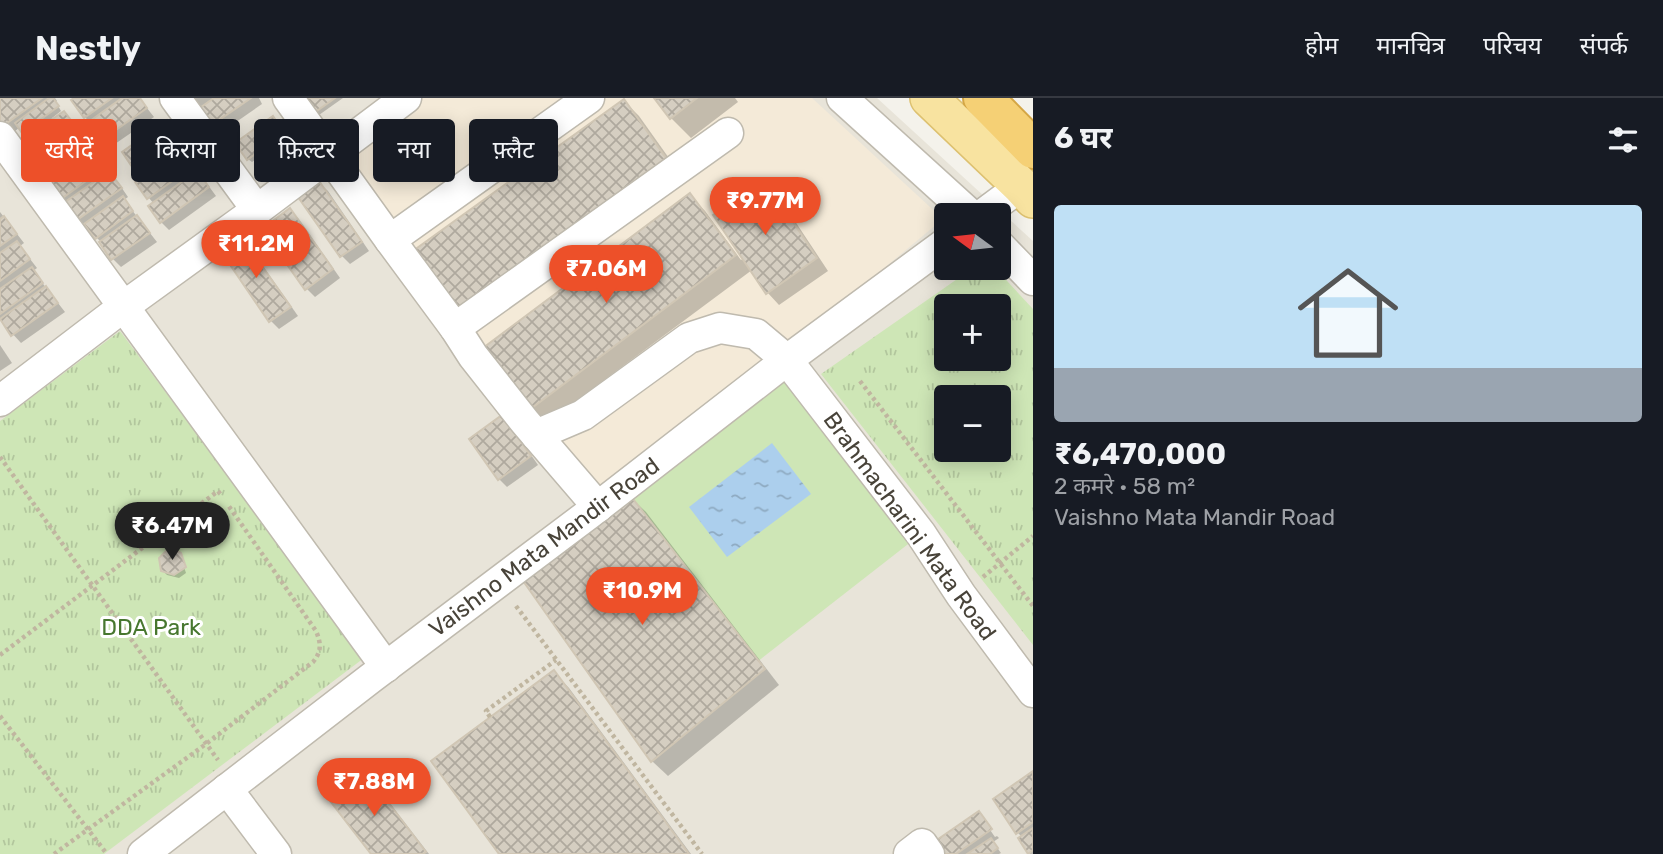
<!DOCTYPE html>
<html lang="hi">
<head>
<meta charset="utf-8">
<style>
	body { margin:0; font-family:Rubik,"Noto Sans Devanagari",sans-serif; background:#242831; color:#f1f3f6; height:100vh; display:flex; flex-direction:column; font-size:26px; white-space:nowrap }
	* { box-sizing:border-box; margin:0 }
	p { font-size:23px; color:#9ea1a6 }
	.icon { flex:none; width:38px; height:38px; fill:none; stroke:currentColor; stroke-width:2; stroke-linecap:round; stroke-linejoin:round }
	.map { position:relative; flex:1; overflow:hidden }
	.details { display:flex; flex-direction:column; background:#171b24; width:630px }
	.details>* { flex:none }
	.banner { position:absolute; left:21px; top:21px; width:665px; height:63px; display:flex; gap:14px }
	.needle { width:46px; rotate:285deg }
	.buttons { position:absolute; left:934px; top:105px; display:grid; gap:14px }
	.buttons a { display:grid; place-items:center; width:77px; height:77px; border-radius:7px; background:#171b24; box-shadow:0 4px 18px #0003; font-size:35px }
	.price { position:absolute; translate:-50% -60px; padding:0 16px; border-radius:24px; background:#ed5029; color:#fff; font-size:23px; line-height:46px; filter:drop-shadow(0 2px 4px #0008) }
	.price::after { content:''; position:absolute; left:50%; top:42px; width:21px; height:16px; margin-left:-10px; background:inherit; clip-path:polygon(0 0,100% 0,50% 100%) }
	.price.current { background:#222; color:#fff }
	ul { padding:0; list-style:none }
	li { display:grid; align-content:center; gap:14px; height:371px; padding:0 21px }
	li+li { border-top:2px solid #363941 }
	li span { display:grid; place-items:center; height:217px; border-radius:7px; color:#555 }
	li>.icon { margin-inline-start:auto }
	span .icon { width:126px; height:126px; fill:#fffc; stroke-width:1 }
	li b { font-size:30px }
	h2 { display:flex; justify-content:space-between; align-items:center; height:84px; padding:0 21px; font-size:30px }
	.chip { padding:0 24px; border-radius:7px; background:#171b24; box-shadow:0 4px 18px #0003; font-size:24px; line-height:63px }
	.chip.current { background:#ed5029; color:#fff }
	header { display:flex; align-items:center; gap:42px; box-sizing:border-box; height:98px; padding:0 35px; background:#171b24; border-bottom:2px solid #363941 }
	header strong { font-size:33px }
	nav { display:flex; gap:38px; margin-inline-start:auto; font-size:24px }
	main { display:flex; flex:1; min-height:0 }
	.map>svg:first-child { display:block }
</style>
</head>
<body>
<header>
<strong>Nestly</strong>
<nav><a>होम</a><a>मानचित्र</a><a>परिचय</a><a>संपर्क</a></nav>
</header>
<main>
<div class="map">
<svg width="1033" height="756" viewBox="0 0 1033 756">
	<defs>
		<pattern id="grass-tufts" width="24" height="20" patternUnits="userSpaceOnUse" patternTransform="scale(1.75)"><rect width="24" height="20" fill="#cee6b6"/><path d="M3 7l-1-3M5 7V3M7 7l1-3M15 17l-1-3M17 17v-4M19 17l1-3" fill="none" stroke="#b2c69d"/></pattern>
		<pattern id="water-ripples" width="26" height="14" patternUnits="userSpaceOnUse" patternTransform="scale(1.75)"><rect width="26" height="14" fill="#accfed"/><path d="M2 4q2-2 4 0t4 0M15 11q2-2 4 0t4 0" fill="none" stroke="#8eaac1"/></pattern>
		<pattern id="building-cross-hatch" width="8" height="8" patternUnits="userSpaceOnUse" patternTransform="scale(1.75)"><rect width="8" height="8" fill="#d5cec1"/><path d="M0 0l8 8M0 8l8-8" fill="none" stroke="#afa99e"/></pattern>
	</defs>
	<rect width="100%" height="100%" fill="#f4f2eb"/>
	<path fill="#e8e4d9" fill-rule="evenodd" d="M0,0H877L1033,143V756H0ZM947,117H999V170H947ZM947,208H999V261H947ZM947,299H999V352H947Z"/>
	<path fill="#f4ead8" d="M417,0H812L943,121L590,415L322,62Z"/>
	<g fill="url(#grass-tufts)" fill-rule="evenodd">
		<path d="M973,170H995L1033,211V547L821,276ZM947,208H999V261H947ZM947,299H999V352H947Z"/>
		<path d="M120,233L364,560L104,756H0V323Z"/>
	</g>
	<path fill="#cee6b6" d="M787,262L921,436L757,564L623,390Z"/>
	<path fill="url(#water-ripples)" d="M772,345L811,396L727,459L689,409Z"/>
	<g fill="#0003">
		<path d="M0,0H55L57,3L56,4L61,13L52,20L54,22L64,15L72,23L92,53L90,54L108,76L117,83L128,99L124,102L157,144L121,169L113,161L100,143L78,121L62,100L54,84L33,61L29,40L20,29L9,38Z"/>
		<path d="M77,0H139L154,19L112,48L94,27L93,28L85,19L73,3Z"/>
		<path d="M187,0H259L262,6L216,38Z"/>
		<path d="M308,0H343L319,17Z"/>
		<path d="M656,0H735L738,4L691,40L671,20Z"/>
		<path d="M624,3L639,18L681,77L466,232Z"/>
		<path d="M167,24L175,33L187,50L181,55L205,83L216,98L169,132L161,124L154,106L149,100L144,80L137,72L124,55Z"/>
		<path d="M276,24L287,39L252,64L248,61Z"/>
		<path d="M765,84L777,96L828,173L779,207L767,194L752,172L537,332L522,317L690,97L705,113L741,162L744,160Z"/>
		<path d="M319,85L328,93L369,153L350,166L342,158Z"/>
		<path d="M290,112L298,120L340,180L315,199L306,190Z"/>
		<path d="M0,114L24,145L20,148L37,170L33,173L65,214L21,245L0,222Z"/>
		<path d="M242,142L251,151L298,218L279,231L271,223Z"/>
		<path d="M0,247L12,265L0,273Z"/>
		<path d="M511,328L538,367L507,389L499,381Z"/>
		<path d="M630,399L646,414L779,587L668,678L652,663Z"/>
		<path d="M180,457L186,475L179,480L167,477L163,473Z"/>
		<path d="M554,574L569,590L691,756H501Z"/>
		<path d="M363,674L375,686L429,756H373Z"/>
		<path d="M1033,676V756H1030L1020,741L1022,739L1018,735Z"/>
		<path d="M979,715L986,722H983L995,739L997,738L999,740L993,744L1001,755L999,756H944Z"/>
	</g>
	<g fill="url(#building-cross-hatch)" stroke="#d0c6b4" stroke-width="2">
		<path d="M0,0H42L0,30Z"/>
		<path d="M49,0H53L59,8L22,35L15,25Z"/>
		<path d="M74,0H112L84,20L71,2Z"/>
		<path d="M122,0H140L147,10L103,41L90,23Z"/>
		<path d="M214,0H251L206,31L194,14Z"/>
		<path d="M305,0H335L314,15Z"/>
		<path d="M654,0H697L670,21Z"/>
		<path d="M624,1L666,60L449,218L406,158Z"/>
		<path d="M64,13L77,30L31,62L19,44Z"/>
		<path d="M273,18L284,35L247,62L235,45Z"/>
		<path d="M167,22L180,41L135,73L122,54Z"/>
		<path d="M79,33L89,48L47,79L37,63Z"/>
		<path d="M181,52L192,69L147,101L135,84Z"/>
		<path d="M92,54L104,70L61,101L50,85Z"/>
		<path d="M109,73L122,90L77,122L65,104Z"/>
		<path d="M197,73L209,89L160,125L148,108Z"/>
		<path d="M765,82L817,160L766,196L713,117Z"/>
		<path d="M319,83L362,144L340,159L298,99Z"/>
		<path d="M690,95L736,157L521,318L475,256Z"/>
		<path d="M123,98L133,113L95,141L84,126Z"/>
		<path d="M290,110L333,171L305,192L262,131Z"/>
		<path d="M137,117L150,135L111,162L99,144Z"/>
		<path d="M4,118L17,136L0,148V121Z"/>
		<path d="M242,140L291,209L269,224L222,155Z"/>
		<path d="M17,143L30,161L0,183V155Z"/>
		<path d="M32,169L43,185L0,216V191Z"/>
		<path d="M46,188L58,205L11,238L0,221Z"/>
		<path d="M502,317L531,358L498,382L469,341Z"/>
		<path d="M630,397L765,571L651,664L521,480Z"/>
		<path d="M170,449L181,455L186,469L174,477L161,473L159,460Z"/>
		<path d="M554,572L649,701L689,756H499L431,663Z"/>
		<path d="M363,671L426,754L423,756H371L327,699Z"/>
		<path d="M1033,673V724L1016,736L993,701Z"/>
		<path d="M979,713L992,731L956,756H942L934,744Z"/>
		<path d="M1033,730V752L1028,756L1018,740Z"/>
		<path d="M991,740L998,750L990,756H967Z"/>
	</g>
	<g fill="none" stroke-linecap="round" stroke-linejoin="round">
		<g stroke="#bfbaae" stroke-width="33">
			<g id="minor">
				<path d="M175,0L257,112"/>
				<path d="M288,0L390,142L455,230L473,258L525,324L598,409"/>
				<path d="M842,0L971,117"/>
				<path d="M0,39L386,569"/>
				<path d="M982,117L1021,88"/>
				<path d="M390,142L589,0"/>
				<path d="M999,147L1033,182"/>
				<path d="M455,230L728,35"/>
				<path d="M0,303L123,209L257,112L406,0"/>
				<path d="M536,337L583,317L689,240L720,230L756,236L787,262L921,436L961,497L1033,594"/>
				<path d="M227,691L276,756"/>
				<path d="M143,756L371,580L590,415L787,262L947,144"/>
				<path d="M909,756L922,746L929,756"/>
			</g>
		</g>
		<g stroke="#ddc170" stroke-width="40">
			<path id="major" d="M929,0L1021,88L1033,101"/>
		</g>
		<g stroke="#d4a645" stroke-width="42">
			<path id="highway" d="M983,0L1033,51"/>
		</g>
		<g stroke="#c0b6a0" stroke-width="4.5" stroke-dasharray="3.5 3.5" stroke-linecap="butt">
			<path d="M860,283L1033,508"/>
			<path d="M0,359L218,662"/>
			<path d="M983,479L1033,438"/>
			<path d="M516,508L702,756"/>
			<path d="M0,557L218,393L221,397"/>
			<path d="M0,618L107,756"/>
			<path d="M490,619L486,613L556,562"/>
			<path d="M54,756L206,646L313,564C322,553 321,545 316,533L228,407"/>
		</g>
		<use href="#minor" stroke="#fff" stroke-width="30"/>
		<use href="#major" stroke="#f8e3a0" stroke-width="37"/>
		<use href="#highway" stroke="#f5d075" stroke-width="38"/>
	</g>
	<g text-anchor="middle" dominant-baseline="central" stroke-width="6" stroke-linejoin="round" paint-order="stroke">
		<g font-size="23" fill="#484339" stroke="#fff">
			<text transform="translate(910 428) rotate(54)">Brahmacharini Mata Road</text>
			<text transform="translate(544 449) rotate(-37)">Vaishno Mata Mandir Road</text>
		</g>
		<g font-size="23" fill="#47772f" stroke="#fff">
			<text x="151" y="529">DDA Park</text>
		</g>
	</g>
</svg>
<div class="buttons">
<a><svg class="needle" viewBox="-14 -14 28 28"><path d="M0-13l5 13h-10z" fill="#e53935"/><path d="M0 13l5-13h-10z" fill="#9ea1a6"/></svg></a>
<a>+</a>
<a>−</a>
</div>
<b class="price" style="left:765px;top:139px">₹9.77M</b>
<b class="price" style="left:256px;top:182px">₹11.2M</b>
<b class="price" style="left:606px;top:207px">₹7.06M</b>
<b class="price current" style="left:172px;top:464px">₹6.47M</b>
<b class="price" style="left:642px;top:529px">₹10.9M</b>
<b class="price" style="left:374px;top:720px">₹7.88M</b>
<div class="banner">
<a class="chip current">खरीदें</a>
<a class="chip">किराया</a>
<a class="chip">फ़िल्टर</a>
<a class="chip">नया</a>
<a class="chip">फ़्लैट</a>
</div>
</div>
<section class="details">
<h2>6 घर<svg class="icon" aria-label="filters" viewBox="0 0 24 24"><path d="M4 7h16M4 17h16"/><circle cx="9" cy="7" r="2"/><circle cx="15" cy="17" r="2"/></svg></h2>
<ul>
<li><span style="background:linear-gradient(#bfe0f5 75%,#9aa5b1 0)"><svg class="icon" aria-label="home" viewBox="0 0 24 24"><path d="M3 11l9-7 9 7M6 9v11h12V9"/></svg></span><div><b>₹6,470,000</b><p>2 कमरे · 58 m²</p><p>Vaishno Mata Mandir Road</p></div></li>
</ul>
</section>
</main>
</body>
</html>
